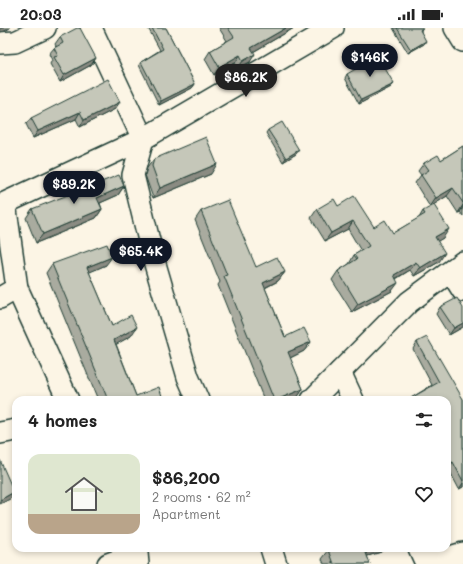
<!DOCTYPE html>
<html lang="en">
<head>
<meta charset="utf-8">
<style>
	body { margin:0; font-family:Mali,sans-serif; background:#f2f2f2; color:#222; height:100vh; display:flex; flex-direction:column; font-size:15px; white-space:nowrap }
	* { box-sizing:border-box; margin:0 }
	p { font-size:13px; color:#767676 }
	.icon { flex:none; width:22px; height:22px; fill:none; stroke:currentColor; stroke-width:2; stroke-linecap:round; stroke-linejoin:round }
	.map { position:relative; flex:1; overflow:hidden }
	.panel { position:absolute; left:12px; top:368px; width:439px; height:156px; display:flex; flex-direction:column; background:#fff; border-radius:12px; box-shadow:0 2px 6px #0003 }
	.panel>* { flex:none }
	.price { position:absolute; translate:-50% -34px; padding:0 9px; border-radius:14px; background:#111827; color:#fff; font-size:13px; line-height:26px; filter:drop-shadow(0 1px 2px #0008) }
	.price::after { content:''; position:absolute; left:50%; top:24px; width:12px; height:9px; margin-left:-6px; background:inherit; clip-path:polygon(0 0,100% 0,50% 100%) }
	.price.on { background:#222; color:#fff }
	ul { padding:0; list-style:none }
	li { display:flex; align-items:center; gap:12px; height:100px; padding:0 16px }
	li span { display:grid; place-items:center; flex:none; width:112px; height:80px; border-radius:12px; color:#555 }
	li>.icon { margin-inline-start:auto }
	span .icon { width:48px; height:48px; fill:#fffc; stroke-width:1 }
	li b { font-size:17px }
	h2 { display:flex; justify-content:space-between; align-items:center; height:48px; padding:0 16px; font-size:17px }
	.status { display:flex; justify-content:space-between; align-items:center; height:28px; padding:0 20px; background:#fff; direction:ltr }
	.status svg { height:11px; fill:currentColor }
	.map>svg:first-child { display:block }
</style>
</head>
<body>
<div class="status"><b>20:03</b><svg viewBox="0 0 49 12"><path d="M0 12V9h3v3zM5 12V6h3v6zM10 12V3h3v9zM15 12V0h3v12zM26 1h20v11H26zM47 4h2v5h-2z"/></svg></div>
<div class="map">
<svg width="463" height="536" viewBox="0 0 463 536">
	<rect width="100%" height="100%" fill="#fcf5e5"/>
	<filter id="ink" filterUnits="userSpaceOnUse"><feTurbulence type="fractalNoise" baseFrequency=".025" numOctaves="2"/><feDisplacementMap in="SourceGraphic" scale="8" xChannelSelector="R" yChannelSelector="G"/><feConvolveMatrix kernelMatrix="1 2 1 2 8 2 1 2 1" color-interpolation-filters="sRGB"/></filter>
	<g filter="url(#ink)">
		<g fill="none" stroke-linecap="round" stroke-linejoin="round">
			<g stroke="#1f3d34" stroke-width="24">
				<g id="minor">
					<path d="M91,0L143,111L133,147L153,229L188,349L198,372"/>
					<path d="M455,0L463,13"/>
					<path d="M0,15L15,14L45,0"/>
					<path d="M451,244L463,263"/>
					<path d="M17,260L68,372"/>
					<path d="M0,270L17,260L5,175L143,111L333,0"/>
					<path d="M340,344L353,372"/>
					<path d="M312,372L409,274L463,234"/>
					<path d="M0,405L16,402"/>
					<path d="M271,520L276,536"/>
					<path d="M419,520L424,531L437,533L463,525"/>
					<path d="M108,536L137,525L138,536"/>
				</g>
			</g>
			<use href="#minor" stroke="#fcf5e5" stroke-width="21"/>
		</g>
		<g fill="#a9ab9f" stroke="#1f3d34">
			<path d="M148,0H166L195,56L192,60L159,77L139,37L141,34L160,22Z"/>
			<path d="M219,0H294L253,24L250,34L238,40L235,35L214,47L205,31L210,23L227,13Z"/>
			<path d="M393,0H422L421,3L424,16L408,25Z"/>
			<path d="M60,9L96,30L91,37L60,54L50,36L52,32L49,26L54,20L56,18L55,16Z"/>
			<path d="M347,46L394,56L391,59L359,76L345,50Z"/>
			<path d="M115,81L80,99L76,91L33,110L26,96L31,90Z"/>
			<path d="M268,102L296,126L283,134L266,105Z"/>
			<path d="M463,118V188L460,184L458,185L447,168L430,179L415,155L421,147L418,143L424,135L441,132Z"/>
			<path d="M154,131L211,146L153,170L145,147L147,140Z"/>
			<path d="M124,158L118,167L100,175L102,181L96,190L36,215L26,190L32,181Z"/>
			<path d="M338,178L374,199L393,205L419,190L423,183L443,210L437,213L439,234L414,248L410,242L396,251L392,263L352,284L332,252L338,243L349,236L354,227L361,223L348,201L325,213L311,190L317,181Z"/>
			<path d="M201,183L256,239L285,244L278,253L265,260L285,309L311,314L304,323L290,330L303,361L297,370L292,372H264L218,257L220,254L195,192Z"/>
			<path d="M52,236L106,237L89,244L112,298L131,308L116,316L136,368L163,372H98L46,245Z"/>
			<path d="M440,279L463,299L449,307L436,286Z"/>
			<path d="M417,314L463,371V459L459,461L448,440L447,441V372H409L411,370L432,357L413,321Z"/>
			<path d="M335,520H384L381,524L367,528L370,536H324L322,531L329,522Z"/>
		</g>
		<g fill="#8a8b82" stroke="#1f3d34">
			<path d="M0,0H10L5,3L0,4Z"/>
			<path d="M286,0H294L246,28L251,20Z"/>
			<path d="M426,13L424,16L408,25L411,22Z"/>
			<path d="M255,26L250,34L238,40L243,33Z"/>
			<path d="M240,27L235,35L214,47L219,39Z"/>
			<path d="M96,30L91,37L60,54L64,47Z"/>
			<path d="M195,56L192,60L159,77L161,73Z"/>
			<path d="M394,56L391,59L359,76L361,72Z"/>
			<path d="M120,74L115,81L80,99L84,92Z"/>
			<path d="M80,84L76,91L33,110L38,103Z"/>
			<path d="M299,122L296,126L283,134L286,130Z"/>
			<path d="M217,136L211,146L153,170L160,160Z"/>
			<path d="M124,158L118,167L91,179L97,170Z"/>
			<path d="M453,160L447,168L430,179L436,170Z"/>
			<path d="M463,177V179L460,184L458,185Z"/>
			<path d="M102,181L96,190L36,215L43,206Z"/>
			<path d="M353,193L348,201L325,213L331,205Z"/>
			<path d="M449,201L443,210L430,218L435,209Z"/>
			<path d="M445,225L439,234L414,248L420,240Z"/>
			<path d="M112,229L106,237L81,248L87,239Z"/>
			<path d="M416,234L410,242L388,255L394,247Z"/>
			<path d="M285,244L278,253L256,264L263,255Z"/>
			<path d="M398,255L392,263L352,284L358,276Z"/>
			<path d="M463,295V299L449,307L454,300Z"/>
			<path d="M137,299L131,308L108,321L114,312Z"/>
			<path d="M311,314L304,323L282,334L288,324Z"/>
			<path d="M303,361L297,370L292,372H276Z"/>
			<path d="M453,434L448,440L447,441V436Z"/>
			<path d="M463,455V459L459,461Z"/>
			<path d="M14,464L10,471L0,476V472Z"/>
			<path d="M372,520H384L381,524L358,531L365,522Z"/>
		</g>
		<g fill="#c5c7b9" stroke="#1f3d34">
			<path d="M77,0H80L96,30L64,47L54,29L58,28L54,20L63,15L60,9Z"/>
			<path d="M152,0H166L195,56L161,73L141,34L163,21Z"/>
			<path d="M228,0H286L251,20L255,26L243,33L240,27L219,39L210,23L234,9Z"/>
			<path d="M397,0H423L420,2L426,13L411,22Z"/>
			<path d="M378,28L394,56L361,72L347,46Z"/>
			<path d="M108,51L120,74L84,92L80,84L38,103L31,90Z"/>
			<path d="M282,94L299,122L286,130L268,102Z"/>
			<path d="M206,109L217,136L160,160L152,138L154,131Z"/>
			<path d="M463,118V175L453,160L436,170L421,147L429,142L424,135L438,127L441,132Z"/>
			<path d="M119,147L124,158L97,170L102,181L43,206L32,181Z"/>
			<path d="M354,168L374,199L385,192L393,205L425,186L423,183L434,177L449,201L435,209L445,225L420,240L416,234L394,247L398,255L358,276L338,243L357,231L354,227L369,218L353,193L331,205L317,181L334,171L338,178Z"/>
			<path d="M228,172L256,239L277,229L285,244L263,255L285,309L304,300L311,314L288,324L303,361L276,372H274L224,248L227,247L201,183Z"/>
			<path d="M107,216L112,229L87,239L112,298L131,287L137,299L114,312L136,368L159,359L163,371L161,372H108L52,236Z"/>
			<path d="M457,270L463,280V295L454,300L440,279Z"/>
			<path d="M427,309L463,371V453L453,434L447,436V372H412L411,370L439,354L417,314Z"/>
			<path d="M0,432L14,464L0,472Z"/>
			<path d="M335,520H372L365,522L370,536H334L329,522Z"/>
		</g>
	</g>
</svg>
<b class="price" style="left:370px;top:50px">$146K</b>
<b class="price on" style="left:246px;top:70px">$86.2K</b>
<b class="price" style="left:74px;top:177px">$89.2K</b>
<b class="price" style="left:141px;top:244px">$65.4K</b>
<section class="panel">
<h2>4 homes<svg class="icon" aria-label="filters" viewBox="0 0 24 24"><path d="M4 7h16M4 17h16"/><circle cx="9" cy="7" r="2"/><circle cx="15" cy="17" r="2"/></svg></h2>
<ul>
<li><span style="background:linear-gradient(#dfe7d0 75%,#b9a48a 0)"><svg class="icon" aria-label="home" viewBox="0 0 24 24"><path d="M3 11l9-7 9 7M6 9v11h12V9"/></svg></span><div><b>$86,200</b><p>2 rooms · 62 m²</p><p>Apartment</p></div><svg class="icon" aria-label="heart" viewBox="0 0 24 24"><path d="M12 20l-8-8c-3-5 5-10 8-4 3-6 11-1 8 4z"/></svg></li>
</ul>
</section>
</div>
</body>
</html>
